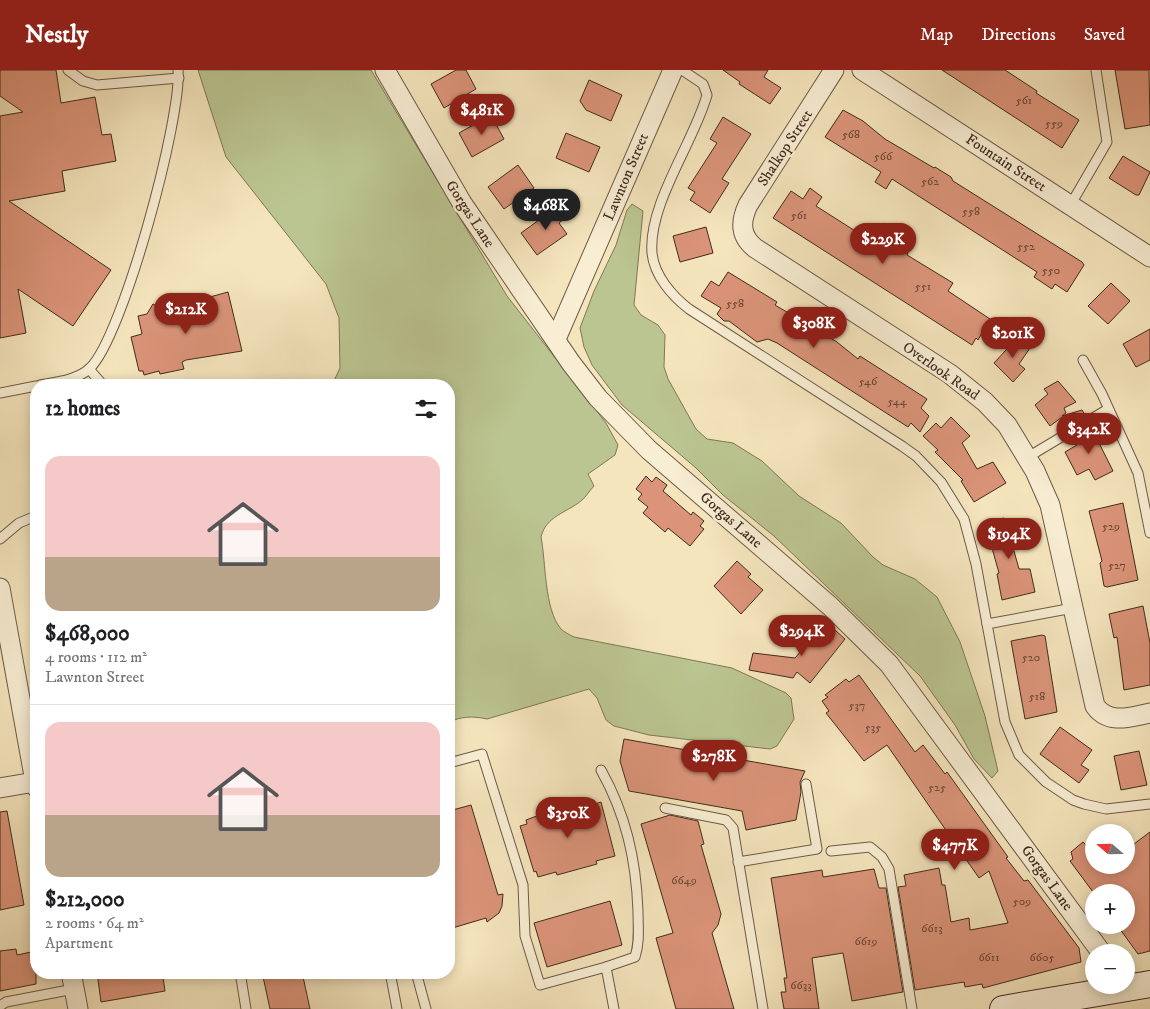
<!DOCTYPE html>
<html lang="en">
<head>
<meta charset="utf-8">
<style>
	body { margin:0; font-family:"IM FELL DW Pica",serif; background:#f6f6f6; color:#202124; height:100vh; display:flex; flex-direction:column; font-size:19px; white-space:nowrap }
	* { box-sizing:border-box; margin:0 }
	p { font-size:16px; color:#757577 }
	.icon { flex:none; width:28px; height:28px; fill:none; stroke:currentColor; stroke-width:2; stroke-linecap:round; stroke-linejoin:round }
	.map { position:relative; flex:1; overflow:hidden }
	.side { position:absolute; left:30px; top:309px; width:425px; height:600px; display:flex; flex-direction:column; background:#fff; border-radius:20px; box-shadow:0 2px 12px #0003 }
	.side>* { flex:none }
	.needle { width:32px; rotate:290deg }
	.buttons { position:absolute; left:1085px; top:754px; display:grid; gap:10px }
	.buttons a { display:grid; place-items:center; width:50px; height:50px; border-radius:50%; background:#fff; box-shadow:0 2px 12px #0003; font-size:25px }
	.price { position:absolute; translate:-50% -42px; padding:0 11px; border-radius:18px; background:#8f2418; color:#fff; font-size:16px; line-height:32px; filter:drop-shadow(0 1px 2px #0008) }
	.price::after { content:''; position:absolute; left:50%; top:30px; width:15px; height:11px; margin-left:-8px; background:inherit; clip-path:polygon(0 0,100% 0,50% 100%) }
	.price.selected { background:#222; color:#fff }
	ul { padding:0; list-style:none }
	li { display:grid; align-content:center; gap:10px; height:265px; padding:0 15px }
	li+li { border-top:1px solid #e0e0e0 }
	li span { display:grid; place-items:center; height:155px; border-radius:15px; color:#555 }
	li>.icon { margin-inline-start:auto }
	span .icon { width:90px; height:90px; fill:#fffc; stroke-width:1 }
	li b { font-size:21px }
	h2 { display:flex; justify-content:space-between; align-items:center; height:60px; padding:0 15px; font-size:21px }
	header { display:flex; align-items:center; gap:30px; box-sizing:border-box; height:70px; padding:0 25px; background:#8f2418; color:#fff }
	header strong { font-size:24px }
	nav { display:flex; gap:28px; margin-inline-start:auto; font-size:18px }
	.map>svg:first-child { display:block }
</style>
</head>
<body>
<header>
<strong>Nestly</strong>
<nav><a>Map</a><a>Directions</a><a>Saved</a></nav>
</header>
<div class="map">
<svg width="1150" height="939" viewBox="0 0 1150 939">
	<rect width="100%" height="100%" fill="#f5e5bd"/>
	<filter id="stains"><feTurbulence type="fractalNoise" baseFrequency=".004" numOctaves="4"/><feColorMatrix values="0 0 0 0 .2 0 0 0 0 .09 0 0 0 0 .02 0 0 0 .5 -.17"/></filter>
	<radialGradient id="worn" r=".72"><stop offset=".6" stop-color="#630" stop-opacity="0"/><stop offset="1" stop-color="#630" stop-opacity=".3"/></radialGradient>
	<g fill="#bbc591" stroke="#7e7858">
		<path d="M198,0H371L507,226L606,353L618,375L615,385L588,404L594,416C589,421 586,427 581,431C566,443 546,446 541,467C546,492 544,539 561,559C564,562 570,565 574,567L732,598L786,623L791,628L794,649L777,676L770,679L649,665L614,656L606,650L597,628L589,619L487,649C474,646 459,646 449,653V315H332L340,298L339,248L326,214L226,87Z"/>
		<path d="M632,134L643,141L634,235L641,245L658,255L665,265L664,297L668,309L696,359L707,369L733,373L762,391L799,426L841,453L873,487L883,495L915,509L937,527L960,572L985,646L998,701L992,708L974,689L955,655L920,606L774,466L723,425L696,398L622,335L592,295L584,277L580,258L594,221L616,175L627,140Z"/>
	</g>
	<g fill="#db9479" stroke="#412b1e">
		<path d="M0,0H56L61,33L95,27L102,65L111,64L116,91L62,101L65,121L9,131L111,200L73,256L18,219L26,263L0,268V46L23,42L0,26Z"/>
		<path d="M456,0H466L476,19L444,38L431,14Z"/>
		<path d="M723,0H768L764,7L781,18L770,34L739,14L740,12Z"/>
		<path d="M942,0H1005L1037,21L1036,23L1079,50L1062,78Z"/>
		<path d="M1115,0H1149L1150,55L1125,59Z"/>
		<path d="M589,10L622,25L611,51L586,40L580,31Z"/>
		<path d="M843,40L863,51L885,69L934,98L935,97L951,107L953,111L1082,192L1084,195L1067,222L1055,214L1052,219L1034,207L1037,202L892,109L886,119L875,112L881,102L825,67Z"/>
		<path d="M491,45L504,69L472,87L459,63Z"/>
		<path d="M723,47L751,64L722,109L729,113L710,143L690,130L695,122L688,118L717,73L710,69Z"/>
		<path d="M566,63L600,77L589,102L556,88Z"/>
		<path d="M1123,86L1150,102L1139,125H1136L1109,108Z"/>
		<path d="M518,95L534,118L504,139L488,117Z"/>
		<path d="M810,118L822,127L816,136L871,171L883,153L902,166L896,175L908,183L907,185L953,213L948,221L990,249L978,270L976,268L972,275L773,148L791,121L803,129Z"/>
		<path d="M560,135L568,146L559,153L567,164L537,185L521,163Z"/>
		<path d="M706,157L713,183L680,192L673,166Z"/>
		<path d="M728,202L777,232L775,235L837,272L858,289L860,286L927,329L921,338L929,346L920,362L911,353L908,357L777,273L768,269L757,272L729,251H724L717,244L721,238L701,226L711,211L719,216Z"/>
		<path d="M1111,213L1130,231L1108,254L1088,236Z"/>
		<path d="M228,222L242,281L186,290L182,292L184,299L160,304L159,301L144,305L143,301H139L131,267L142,264L138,246L147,244L153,234L165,241L166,246L201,238L199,230Z"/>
		<path d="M1150,259V290L1136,297L1123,274Z"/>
		<path d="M1018,267L1030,278L1019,294L1025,299L1013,312L994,293Z"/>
		<path d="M1058,311L1076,332L1064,338L1066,343L1062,346L1082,340L1085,345L1067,356L1062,347L1050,356L1035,335L1048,324L1044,319Z"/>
		<path d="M951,347L970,366L962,373L977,399L993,392L1006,413L974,432L961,411L963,410L935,382L938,380L923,366L936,353L941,358Z"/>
		<path d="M1091,357L1113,401L1095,410L1089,399L1077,405L1065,382L1077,375L1073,367Z"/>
		<path d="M646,406L652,412L656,407L667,415L663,421L691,445L693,442L704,451L700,456L704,459L690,476L668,458L665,462L643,443L648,437L638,429L642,424L636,419Z"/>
		<path d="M1123,433L1138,510L1107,517L1104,516L1100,493L1102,491L1089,441Z"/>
		<path d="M1004,448L1007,457L1021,454L1025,470L1012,474L1019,499H1030L1035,522L1002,530L997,504L999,503L985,453Z"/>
		<path d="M737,491L751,504L748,507L763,520L741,544L714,516Z"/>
		<path d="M1143,536L1150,573V615L1124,620L1117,567L1114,568L1109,544Z"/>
		<path d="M826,552L845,569L810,613L797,602L793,608L749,600L753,583L795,588Z"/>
		<path d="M1042,565L1045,566L1057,642L1025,649L1011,571Z"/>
		<path d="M859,605L915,682L923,675L945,704L947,702L1008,787L1006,788L1024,811L1028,810L1079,878L1081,892L983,918L982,914L965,917L964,912L915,920L898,817L906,816L904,805L939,798L942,815H945L951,852L969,848L970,860L1008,853L989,801L979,808L887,675L864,691L826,643L829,641L822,631L828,627L825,625L846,609L849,612Z"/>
		<path d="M1060,657L1092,680L1081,695L1089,700L1079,713L1040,684Z"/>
		<path d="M624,669L805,701L800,712L801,722L796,750L746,760L742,741L629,721L620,691Z"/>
		<path d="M1139,681L1147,715L1121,720L1114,686Z"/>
		<path d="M594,730L595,734L601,732L615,786L596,791L597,794L557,805L556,802L538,807L536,801L534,802L520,756L527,754L526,750L542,744Z"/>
		<path d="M471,735L498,825L503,824L502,836L499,843L487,852L486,848L449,859V741Z"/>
		<path d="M7,741L24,835L0,840V742Z"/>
		<path d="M670,745L698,751L704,774L701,775L721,844L718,855L712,863L734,939H676L656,868L673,863L641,754Z"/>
		<path d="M1150,762V881L1138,884L1117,855H1126V822H1093L1070,791L1073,789L1071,782L1083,772L1087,776L1094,775V795H1126V780Z"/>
		<path d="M874,799L879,818H886L903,922L852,931L843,883L812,888L819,939H784L781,922H786L784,908H787L771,808L822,800L823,807Z"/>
		<path d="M610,831L622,875L547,897L534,853Z"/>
		<path d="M16,879L17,885L36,881V914L0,921V881Z"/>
		<path d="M97,902H158L159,908L163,907L165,921L101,932Z"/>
		<path d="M262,902H302L310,939H270Z"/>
	</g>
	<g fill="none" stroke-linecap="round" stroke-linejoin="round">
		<g stroke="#6e5a46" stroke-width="11">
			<g id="service">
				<path d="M68,0L83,11L97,15L179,8"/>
				<path d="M682,0L703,14L707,25C694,72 648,134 652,183C654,205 672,226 689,239L902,376L916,386L941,412L964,449L976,494L1005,652L1019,685L1046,712L1073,730L1084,734L1106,739L1150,734"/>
				<path d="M1071,134L1107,72L1096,0"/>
				<path d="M1083,290L1102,324L1138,403L1150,463"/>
				<path d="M89,299L103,315"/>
				<path d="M40,315C56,312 78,310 90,298C123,267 182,47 178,0"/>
				<path d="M0,323L36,316"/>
				<path d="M1028,387L1108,339"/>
				<path d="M0,469L19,453L36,446"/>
				<path d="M987,554L1073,538"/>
				<path d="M449,693L482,684L523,815L525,866L540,915L606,897L614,939"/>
				<path d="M601,700C626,745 636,789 638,841C638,857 640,872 635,887L606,897"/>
				<path d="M665,738L726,750L733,758L763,939"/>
				<path d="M831,781L870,777L882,787L889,799L912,939"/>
				<path d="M738,792L817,779L806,714"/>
				<path d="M240,902L246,939"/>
				<path d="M390,902L397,939"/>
				<path d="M416,902L426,939"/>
				<path d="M0,936L6,932L74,919"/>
			</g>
		</g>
		<g stroke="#6e5a46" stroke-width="21">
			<g id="minor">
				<path d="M385,0L462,133L571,293L598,328L649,380L830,536L889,594L1101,882"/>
				<path d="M834,0L748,135C740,152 740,166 755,178L950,304L985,332L1007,355L1035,401L1050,435L1095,636C1109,655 1130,647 1150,643"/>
				<path d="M862,0L1150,187"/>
				<path d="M556,269L673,0"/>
				<path d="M0,518L36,717"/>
				<path d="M0,718L35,712"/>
				<path d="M71,902L78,939"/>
			</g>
		</g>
		<g stroke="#412b1e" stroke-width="28">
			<path id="secondary" d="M1003,939L1150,914"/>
		</g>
		<use href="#service" stroke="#f8eed4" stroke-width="9"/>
		<use href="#minor" stroke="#f8eed4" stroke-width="19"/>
		<use href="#secondary" stroke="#f8eed4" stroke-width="26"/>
	</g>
	<g text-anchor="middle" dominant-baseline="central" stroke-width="5" stroke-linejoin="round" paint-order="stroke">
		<g font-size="12" fill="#684535">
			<text x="1024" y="30">561</text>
			<text x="1054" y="53">559</text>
			<text x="851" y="64">568</text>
			<text x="883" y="86">566</text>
			<text x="930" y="111">562</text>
			<text x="971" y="141">558</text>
			<text x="799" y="145">561</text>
			<text x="1026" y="176">552</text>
			<text x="1051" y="200">550</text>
			<text x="923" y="216">551</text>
			<text x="735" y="233">558</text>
			<text x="868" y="311">546</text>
			<text x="897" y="331">544</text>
			<text x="1111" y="456">529</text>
			<text x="1117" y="495">527</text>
			<text x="1031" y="587">520</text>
			<text x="1037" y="626">518</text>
			<text x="857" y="635">537</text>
			<text x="873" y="657">535</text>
			<text x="937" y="717">525</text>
			<text x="684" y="810">6649</text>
			<text x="1022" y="831">509</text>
			<text x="932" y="858">6613</text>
			<text x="866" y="871">6619</text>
			<text x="989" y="887">6611</text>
			<text x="1042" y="887">6605</text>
			<text x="801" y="915">6633</text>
		</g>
		<g font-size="15" fill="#412b1e" stroke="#f8eed4">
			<text transform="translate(785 78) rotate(-57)">Shalkop Street</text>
			<text transform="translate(1006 93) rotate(33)">Fountain Street</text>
			<text transform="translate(626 107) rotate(-67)">Lawnton Street</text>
			<text transform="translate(470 144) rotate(57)">Gorgas Lane</text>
			<text transform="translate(941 301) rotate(35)">Overlook Road</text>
			<text transform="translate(731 450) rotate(41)">Gorgas Lane</text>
			<text transform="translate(1047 808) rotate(54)">Gorgas Lane</text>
		</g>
	</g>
	<rect width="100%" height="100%" filter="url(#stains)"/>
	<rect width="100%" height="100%" fill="url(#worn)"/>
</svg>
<div class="buttons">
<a><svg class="needle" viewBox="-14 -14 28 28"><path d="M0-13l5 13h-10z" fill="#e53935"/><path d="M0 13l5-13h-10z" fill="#757577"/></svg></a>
<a>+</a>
<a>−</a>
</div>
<b class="price" style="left:482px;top:66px">$481K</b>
<b class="price selected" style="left:546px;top:161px">$468K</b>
<b class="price" style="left:883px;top:195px">$229K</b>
<b class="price" style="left:186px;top:265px">$212K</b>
<b class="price" style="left:814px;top:279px">$308K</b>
<b class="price" style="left:1013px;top:289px">$201K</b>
<b class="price" style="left:1089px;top:385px">$342K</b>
<b class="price" style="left:1009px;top:490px">$194K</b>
<b class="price" style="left:802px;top:587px">$294K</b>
<b class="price" style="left:714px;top:712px">$278K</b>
<b class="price" style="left:568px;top:769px">$350K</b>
<b class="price" style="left:955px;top:801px">$477K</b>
<section class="side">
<h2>12 homes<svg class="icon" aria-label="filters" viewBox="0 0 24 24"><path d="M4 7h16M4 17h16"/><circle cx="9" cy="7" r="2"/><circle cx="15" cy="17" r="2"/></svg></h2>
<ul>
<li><span style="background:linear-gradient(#f6c9c9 65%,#b9a48a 0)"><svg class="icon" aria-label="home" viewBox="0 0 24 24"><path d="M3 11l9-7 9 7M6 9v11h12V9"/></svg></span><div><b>$468,000</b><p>4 rooms · 112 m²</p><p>Lawnton Street</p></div></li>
<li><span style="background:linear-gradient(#f6c9c9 60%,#b9a48a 0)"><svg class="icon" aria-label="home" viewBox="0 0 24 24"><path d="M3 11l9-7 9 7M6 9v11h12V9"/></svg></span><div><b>$212,000</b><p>2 rooms · 64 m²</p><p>Apartment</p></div></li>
</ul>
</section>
</div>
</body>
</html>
